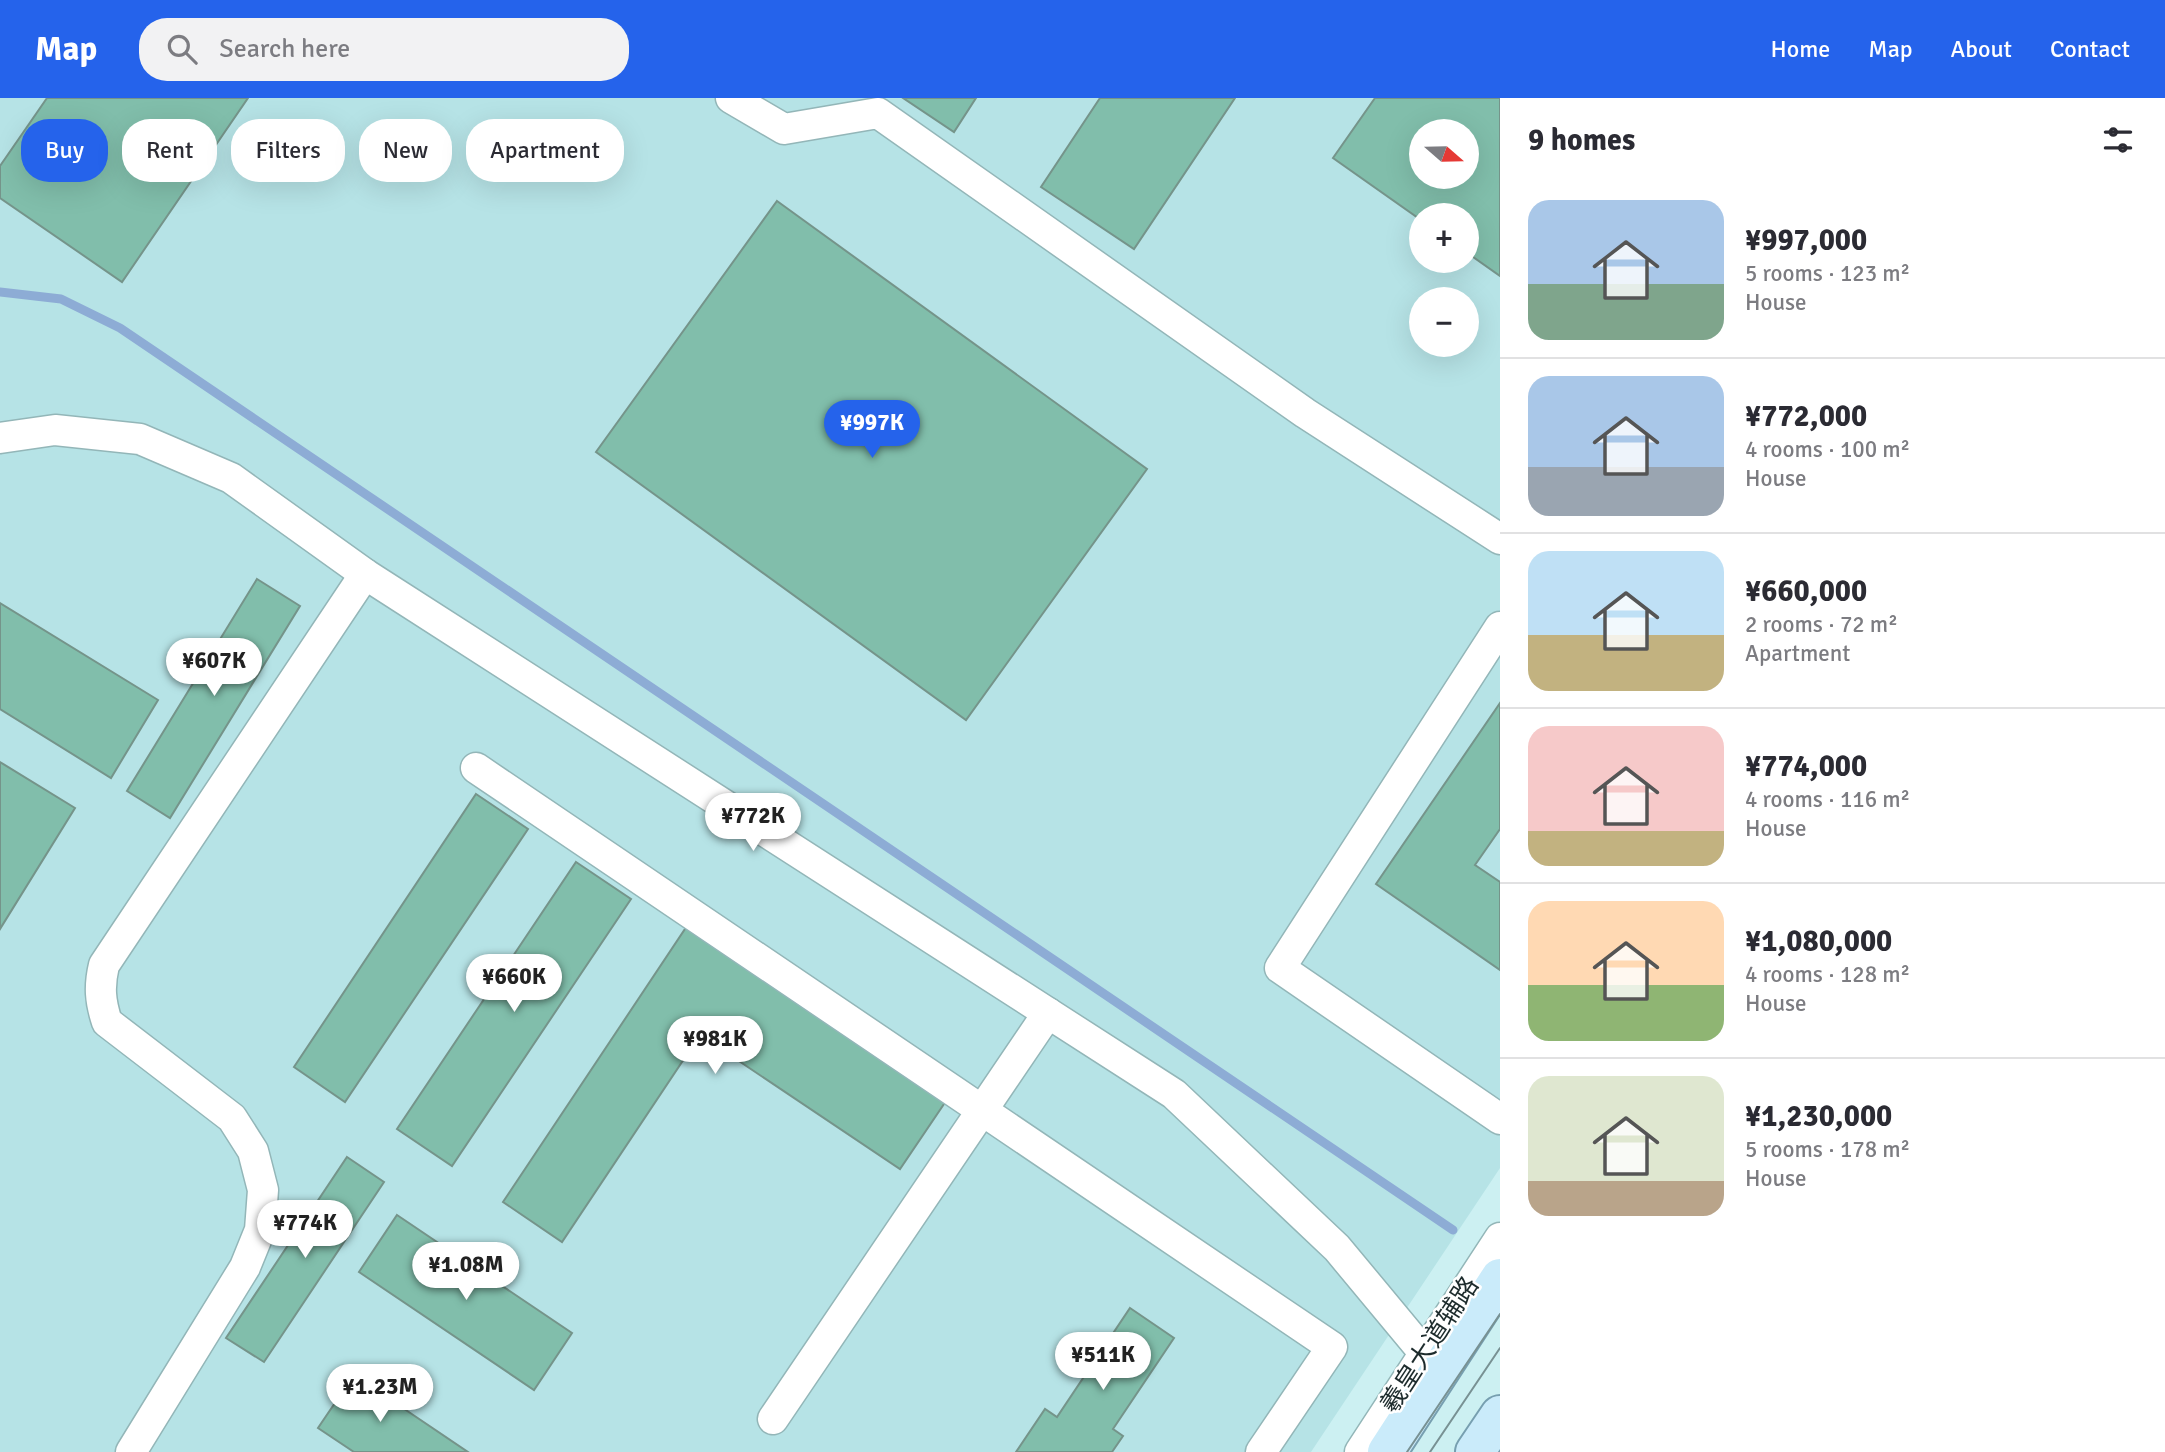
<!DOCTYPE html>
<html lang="en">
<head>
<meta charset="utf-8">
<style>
	body { margin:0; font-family:Signika,"Noto Sans SC",sans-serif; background:#f2f2f3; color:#2b2b33; height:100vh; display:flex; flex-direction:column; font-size:26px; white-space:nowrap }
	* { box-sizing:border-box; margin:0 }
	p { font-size:23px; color:#7c7c81 }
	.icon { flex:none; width:38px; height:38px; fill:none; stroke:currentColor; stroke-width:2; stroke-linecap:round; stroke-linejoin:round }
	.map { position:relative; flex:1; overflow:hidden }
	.drawer { display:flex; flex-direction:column; background:#fff; width:665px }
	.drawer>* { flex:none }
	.guide { position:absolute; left:21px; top:21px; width:665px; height:63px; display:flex; gap:14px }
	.needle { width:46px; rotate:110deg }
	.buttons { position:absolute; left:1409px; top:21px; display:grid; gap:14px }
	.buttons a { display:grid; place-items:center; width:70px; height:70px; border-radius:50%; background:#fff; box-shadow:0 7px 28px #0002; font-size:35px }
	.price { position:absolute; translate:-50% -60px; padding:0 16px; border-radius:24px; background:#fff; color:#222; font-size:23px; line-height:46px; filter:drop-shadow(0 2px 4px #0008) }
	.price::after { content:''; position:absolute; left:50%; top:42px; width:21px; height:16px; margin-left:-10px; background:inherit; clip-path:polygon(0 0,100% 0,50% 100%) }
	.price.on { background:#2563eb; color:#fff }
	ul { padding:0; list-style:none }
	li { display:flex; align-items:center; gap:21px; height:175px; padding:0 28px }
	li+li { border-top:2px solid #e1e1e2 }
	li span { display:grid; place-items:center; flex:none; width:196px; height:140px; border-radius:21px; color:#555 }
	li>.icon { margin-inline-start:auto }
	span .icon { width:84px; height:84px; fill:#fffc; stroke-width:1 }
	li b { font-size:30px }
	h2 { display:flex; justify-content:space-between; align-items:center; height:84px; padding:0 28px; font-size:30px }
	.chip { padding:0 24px; border-radius:28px; background:#fff; box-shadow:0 7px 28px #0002; font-size:24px; line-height:63px }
	.chip.on { background:#2563eb; color:#fff }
	header { display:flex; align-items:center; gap:42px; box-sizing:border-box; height:98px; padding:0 35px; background:#2563eb; color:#fff }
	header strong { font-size:33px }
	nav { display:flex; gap:38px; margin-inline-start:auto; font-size:24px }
	.search { width:490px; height:63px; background:#f2f2f3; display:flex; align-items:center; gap:18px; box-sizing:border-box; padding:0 24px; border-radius:28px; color:#7c7c81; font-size:26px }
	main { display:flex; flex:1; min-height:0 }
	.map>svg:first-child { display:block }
</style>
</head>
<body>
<header>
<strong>Map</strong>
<div class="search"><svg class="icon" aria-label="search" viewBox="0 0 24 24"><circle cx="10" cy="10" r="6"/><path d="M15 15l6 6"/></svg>Search here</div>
<nav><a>Home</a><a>Map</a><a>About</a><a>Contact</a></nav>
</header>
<main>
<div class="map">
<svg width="1500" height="1354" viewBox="0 0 1500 1354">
	<rect width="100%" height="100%" fill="#ccf0f2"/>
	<path fill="#b6e3e6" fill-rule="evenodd" d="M0,0H1500V1070L1311,1354H0ZM1421,33H1466V79H1421ZM1421,117H1466V163H1421ZM1421,201H1466V247H1421Z"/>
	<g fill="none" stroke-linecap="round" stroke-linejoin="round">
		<path stroke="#8dacd5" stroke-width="9" d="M0,194L61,201L120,230L1453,1132"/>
	</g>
	<g fill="#81beab" stroke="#75948a" stroke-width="2" fill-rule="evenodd">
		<path d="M47,0H248L122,184L0,100V68Z"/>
		<path d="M903,0H976L954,34Z"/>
		<path d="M1100,0H1235L1134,151L1041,89Z"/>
		<path d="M1375,0H1500V178L1466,154V117H1421V122L1333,60ZM1421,33H1466V79H1421Z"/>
		<path d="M777,103L1147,371L966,622L596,354Z"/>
		<path d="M257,481L300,508L170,720L127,693Z"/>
		<path d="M0,505L158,602L111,680L0,611Z"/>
		<path d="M1500,605V731L1475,767L1500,784V872L1376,786Z"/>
		<path d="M0,664L75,710L0,831Z"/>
		<path d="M476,696L528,731L345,1004L294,969Z"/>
		<path d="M576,764L631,801L452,1068L397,1031Z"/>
		<path d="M687,828L946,1003L900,1071L700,937L562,1144L503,1104Z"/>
		<path d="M347,1059L384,1084L264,1264L226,1240Z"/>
		<path d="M397,1117L572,1235L534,1292L359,1174Z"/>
		<path d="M1130,1210L1174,1240L1113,1331L1123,1338L1112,1354H1016L1045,1311L1057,1319Z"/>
		<path d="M354,1277L468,1354H354L318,1330Z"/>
	</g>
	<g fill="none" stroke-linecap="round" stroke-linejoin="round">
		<g stroke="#93b6b8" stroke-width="33">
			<g id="minor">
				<path d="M731,0L784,31L878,15L1305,315L1500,441"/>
				<path d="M0,340L55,332L140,341L231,380L365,476L1174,996L1337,1150L1440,1274"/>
				<path d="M1500,529L1280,870L1500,1021"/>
				<path d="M476,670L1332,1249L1261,1354"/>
				<path d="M773,1321L1048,915"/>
				<path d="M131,1354L245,1169L260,1132L263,1092L253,1053L232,1020L107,924C100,903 99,888 104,867L365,476"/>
				<path d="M1360,1354L1500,1140"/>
			</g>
		</g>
		<g stroke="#779fb0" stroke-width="42">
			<g id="major">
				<path d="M1387,1354L1500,1180"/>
				<path d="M1475,1354L1500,1317"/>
			</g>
		</g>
		<use href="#minor" stroke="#fff" stroke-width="30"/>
		<use href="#major" stroke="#caebfa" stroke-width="38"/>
		<g stroke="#789193" stroke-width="2">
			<path d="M1407,1354L1500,1216"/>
			<path d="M1430,1354L1500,1250"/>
		</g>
	</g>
	<g text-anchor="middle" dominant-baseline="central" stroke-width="5" stroke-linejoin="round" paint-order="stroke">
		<g font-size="26" fill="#1d2b2c" stroke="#fff">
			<text transform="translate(1430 1247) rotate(-57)">羲皇大道辅路</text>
		</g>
	</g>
</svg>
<div class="buttons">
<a><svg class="needle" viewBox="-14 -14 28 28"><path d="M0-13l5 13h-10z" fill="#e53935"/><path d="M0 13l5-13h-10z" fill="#7c7c81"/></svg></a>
<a>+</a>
<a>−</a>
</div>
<b class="price on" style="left:872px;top:362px">¥997K</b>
<b class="price" style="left:214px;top:600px">¥607K</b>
<b class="price" style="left:753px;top:755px">¥772K</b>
<b class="price" style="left:514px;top:916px">¥660K</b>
<b class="price" style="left:715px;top:978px">¥981K</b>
<b class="price" style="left:305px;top:1162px">¥774K</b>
<b class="price" style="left:466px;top:1204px">¥1.08M</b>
<b class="price" style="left:1103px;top:1294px">¥511K</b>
<b class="price" style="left:380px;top:1326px">¥1.23M</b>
<div class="guide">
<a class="chip on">Buy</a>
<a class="chip">Rent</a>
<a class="chip">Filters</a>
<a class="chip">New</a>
<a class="chip">Apartment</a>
</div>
</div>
<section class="drawer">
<h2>9 homes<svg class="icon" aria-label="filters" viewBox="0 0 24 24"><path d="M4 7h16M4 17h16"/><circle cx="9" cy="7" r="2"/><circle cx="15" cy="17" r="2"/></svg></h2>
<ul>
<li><span style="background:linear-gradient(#a9c7e8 60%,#7fa58c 0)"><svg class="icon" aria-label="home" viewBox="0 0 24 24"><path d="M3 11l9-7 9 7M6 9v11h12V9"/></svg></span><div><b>¥997,000</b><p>5 rooms · 123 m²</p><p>House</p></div></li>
<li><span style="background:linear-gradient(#a9c7e8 65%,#9aa5b1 0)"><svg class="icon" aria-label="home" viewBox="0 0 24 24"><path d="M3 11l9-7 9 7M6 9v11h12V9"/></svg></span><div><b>¥772,000</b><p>4 rooms · 100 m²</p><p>House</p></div></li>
<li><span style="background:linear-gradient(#bfe0f5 60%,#c2b280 0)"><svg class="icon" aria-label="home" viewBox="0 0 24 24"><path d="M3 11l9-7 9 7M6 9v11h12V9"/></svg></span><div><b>¥660,000</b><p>2 rooms · 72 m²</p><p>Apartment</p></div></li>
<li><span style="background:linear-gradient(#f6c9c9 75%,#c2b280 0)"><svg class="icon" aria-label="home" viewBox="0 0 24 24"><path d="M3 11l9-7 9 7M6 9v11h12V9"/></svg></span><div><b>¥774,000</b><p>4 rooms · 116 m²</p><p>House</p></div></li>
<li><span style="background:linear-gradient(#ffd9b3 60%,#8fb573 0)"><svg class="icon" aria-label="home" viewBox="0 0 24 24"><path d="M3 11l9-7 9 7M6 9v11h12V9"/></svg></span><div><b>¥1,080,000</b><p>4 rooms · 128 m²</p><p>House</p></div></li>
<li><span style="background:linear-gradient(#dfe7d0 75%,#b9a48a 0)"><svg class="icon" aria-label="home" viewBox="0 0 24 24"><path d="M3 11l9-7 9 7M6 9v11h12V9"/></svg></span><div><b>¥1,230,000</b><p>5 rooms · 178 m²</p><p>House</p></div></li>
</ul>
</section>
</main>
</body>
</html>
